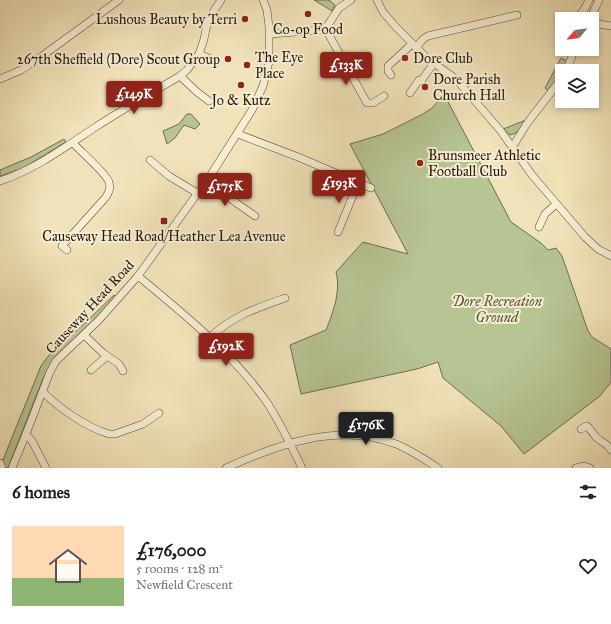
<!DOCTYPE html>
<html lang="en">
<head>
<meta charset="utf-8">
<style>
	body { margin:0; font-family:"IM FELL Great Primer",serif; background:#f6f6f6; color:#202124; height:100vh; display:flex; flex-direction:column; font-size:15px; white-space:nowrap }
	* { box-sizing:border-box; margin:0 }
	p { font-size:13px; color:#757577 }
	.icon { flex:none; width:22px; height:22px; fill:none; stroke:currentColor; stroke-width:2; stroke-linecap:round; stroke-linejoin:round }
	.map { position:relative; height:468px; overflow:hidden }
	.panel { display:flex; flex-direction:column; background:#fff; flex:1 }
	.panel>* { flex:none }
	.needle { width:26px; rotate:241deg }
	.fabs { position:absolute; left:555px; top:12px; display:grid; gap:8px }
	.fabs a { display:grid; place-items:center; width:44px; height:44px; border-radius:0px; background:#fff; box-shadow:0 2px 6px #0003; font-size:20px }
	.price { position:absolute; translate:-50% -34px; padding:0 9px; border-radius:4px; background:#8f2418; color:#fff; font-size:13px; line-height:26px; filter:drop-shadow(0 1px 2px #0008) }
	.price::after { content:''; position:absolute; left:50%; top:24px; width:12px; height:9px; margin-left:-6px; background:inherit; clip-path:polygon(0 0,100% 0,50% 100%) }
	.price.on { background:#222; color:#fff }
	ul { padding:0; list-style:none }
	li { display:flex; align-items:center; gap:12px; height:100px; padding:0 12px }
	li+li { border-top:1px solid #e0e0e0 }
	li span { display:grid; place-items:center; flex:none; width:112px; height:80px; border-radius:0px; color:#555 }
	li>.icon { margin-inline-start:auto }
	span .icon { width:48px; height:48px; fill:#fffc; stroke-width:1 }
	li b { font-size:17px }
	h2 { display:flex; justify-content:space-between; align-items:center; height:48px; padding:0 12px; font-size:17px }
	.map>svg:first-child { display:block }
</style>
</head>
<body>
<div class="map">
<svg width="611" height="468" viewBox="0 0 611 468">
	<rect width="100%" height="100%" fill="#f1e3b9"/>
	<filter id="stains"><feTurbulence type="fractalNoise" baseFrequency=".005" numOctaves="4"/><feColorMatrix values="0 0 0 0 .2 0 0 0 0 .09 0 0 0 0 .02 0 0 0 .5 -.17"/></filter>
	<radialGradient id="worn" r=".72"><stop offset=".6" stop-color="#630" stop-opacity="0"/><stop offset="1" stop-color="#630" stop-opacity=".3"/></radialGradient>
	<g fill="#b6c592" stroke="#6f6d4f">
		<path d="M314,0H329L335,5L332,11Z"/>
		<path d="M561,58L567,61L559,76L548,91L545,88Z"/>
		<path d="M445,96L511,222L541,243L548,250L556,248L562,256L588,331L592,337L611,349V382L600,396L524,454L501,426L443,378L438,362L417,369L301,394L290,345L326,330C333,312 341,292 336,272L363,242L408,254L350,144L383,134L423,114L432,108L440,99L442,102Z"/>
		<path d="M187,114H191L200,124L195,129L184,125L175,138L167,144L163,131L179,124Z"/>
		<path d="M526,120C522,126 518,134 510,135L503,129Z"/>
		<path d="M64,139L66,142L23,168L0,176V170L31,157Z"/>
		<path d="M114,295L116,298L51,363L42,381L8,468H5L2,462L41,366C52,349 63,342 78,329C91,318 102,306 114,295Z"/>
	</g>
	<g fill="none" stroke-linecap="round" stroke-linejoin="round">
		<g stroke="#5a4837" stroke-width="8">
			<g id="minor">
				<path d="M377,0L383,12L395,26L428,59L452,76L462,86L500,130L532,175L585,237L598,249L611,256"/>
				<path d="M561,19H562"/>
				<path d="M571,19C581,18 585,8 589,0"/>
				<path d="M590,19L599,0"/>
				<path d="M592,23L611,26"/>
				<path d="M325,28L367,103H373L384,96"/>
				<path d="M270,34L322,30L328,25L339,8L351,0"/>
				<path d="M416,48L423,39L428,36L517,15"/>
				<path d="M199,54L217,62"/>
				<path d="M566,71L575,49"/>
				<path d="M391,75L388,71V66L412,44"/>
				<path d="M180,76L197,92L209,101"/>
				<path d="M0,79L21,70L38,59L119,0"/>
				<path d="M410,93L419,80L421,81L434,63"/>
				<path d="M238,134L298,157L371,188"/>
				<path d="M513,146L528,122L562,78"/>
				<path d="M150,160L169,176L197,193"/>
				<path d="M0,181C34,170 64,148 94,128C122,110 151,93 180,76L187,70L199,54L204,39L208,20L221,0"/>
				<path d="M205,181L255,216"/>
				<path d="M539,227L545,214L556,204"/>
				<path d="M338,232L358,183"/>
				<path d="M67,250L62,246L106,197C109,192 111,188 109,182C105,172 81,152 73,143"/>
				<path d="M138,276C184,314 231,352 266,401C280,422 291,445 302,468"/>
				<path d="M84,335L103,353L119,364L123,371"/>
				<path d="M210,337C235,315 254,309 285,298"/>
				<path d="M91,370L107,356"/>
				<path d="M43,392C60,409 86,427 109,434H115L143,424L159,413"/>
				<path d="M581,429L587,426C591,429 592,433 596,437C601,442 607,443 611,450"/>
				<path d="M26,434L32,441L46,468"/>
				<path d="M0,463L2,468"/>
				<path d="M12,468L26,434L50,372L56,361L98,321L138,276L212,173L252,110L263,86L269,62V27L267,10L263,0"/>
				<path d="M226,468C279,444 338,422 396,444C411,450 424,459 438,468"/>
				<path d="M576,468L584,466L590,468"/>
			</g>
		</g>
		<use href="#minor" stroke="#f6edd2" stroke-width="7"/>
	</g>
	<g fill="#8f2418" stroke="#f6edd2" stroke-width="1.5">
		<circle cx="308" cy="14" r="4"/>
		<circle cx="245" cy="19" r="4"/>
		<circle cx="405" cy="58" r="4"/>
		<circle cx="228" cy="59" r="4"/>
		<circle cx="247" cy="65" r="4"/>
		<circle cx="241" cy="85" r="4"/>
		<circle cx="425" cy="87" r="4"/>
		<circle cx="420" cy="163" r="4"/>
		<rect x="160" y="217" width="8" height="8" rx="2"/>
	</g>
	<g text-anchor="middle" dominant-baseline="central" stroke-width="4" stroke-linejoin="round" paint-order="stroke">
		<g font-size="14" fill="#28150c" stroke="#f6edd2" text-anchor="start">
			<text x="237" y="19" text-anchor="end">Lushous Beauty by Terri</text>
			<text x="308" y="29" text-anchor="middle">Co-op Food</text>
			<text x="255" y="57">The Eye<tspan x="255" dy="16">Place</tspan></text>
			<text x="413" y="58">Dore Club</text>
			<text x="220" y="59" text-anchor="end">267th Sheffield (Dore) Scout Group</text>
			<text x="433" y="79">Dore Parish<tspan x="433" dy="16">Church Hall</tspan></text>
			<text x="241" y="100" text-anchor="middle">Jo &amp; Kutz</text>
			<text x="428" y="155">Brunsmeer Athletic<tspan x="428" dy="16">Football Club</tspan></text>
			<text x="164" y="236" text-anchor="middle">Causeway Head Road/Heather Lea Avenue</text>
		</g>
		<g font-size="14" font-style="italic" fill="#5a533b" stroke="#f6edd2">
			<text x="497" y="301">Dore Recreation<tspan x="497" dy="16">Ground</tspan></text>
		</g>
		<g font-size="14" fill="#28150c" stroke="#f6edd2">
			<text transform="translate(90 307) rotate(-47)">Causeway Head Road</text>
		</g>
	</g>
	<rect width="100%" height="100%" filter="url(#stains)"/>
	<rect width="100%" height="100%" fill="url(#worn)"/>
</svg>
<div class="fabs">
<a><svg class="needle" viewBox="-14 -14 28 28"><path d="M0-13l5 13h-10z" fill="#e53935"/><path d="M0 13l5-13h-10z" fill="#757577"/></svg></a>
<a><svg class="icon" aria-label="layers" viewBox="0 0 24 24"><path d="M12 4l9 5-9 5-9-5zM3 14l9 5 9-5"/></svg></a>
</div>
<b class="price" style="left:346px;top:86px">£133K</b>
<b class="price" style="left:134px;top:115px">£149K</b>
<b class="price" style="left:339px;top:204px">£193K</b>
<b class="price" style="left:225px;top:207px">£175K</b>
<b class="price" style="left:226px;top:367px">£192K</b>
<b class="price on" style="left:366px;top:446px">£176K</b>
</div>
<section class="panel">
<h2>6 homes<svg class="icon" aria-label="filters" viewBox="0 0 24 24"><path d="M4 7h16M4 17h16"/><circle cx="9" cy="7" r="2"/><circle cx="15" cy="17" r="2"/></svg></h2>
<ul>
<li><span style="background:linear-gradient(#ffd9b3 65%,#8fb573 0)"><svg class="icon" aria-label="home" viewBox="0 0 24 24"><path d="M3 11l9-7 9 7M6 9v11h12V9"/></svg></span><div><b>£176,000</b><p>5 rooms · 128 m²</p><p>Newfield Crescent</p></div><svg class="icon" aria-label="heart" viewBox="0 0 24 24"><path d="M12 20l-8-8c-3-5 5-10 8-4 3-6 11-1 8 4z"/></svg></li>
</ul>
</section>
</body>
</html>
